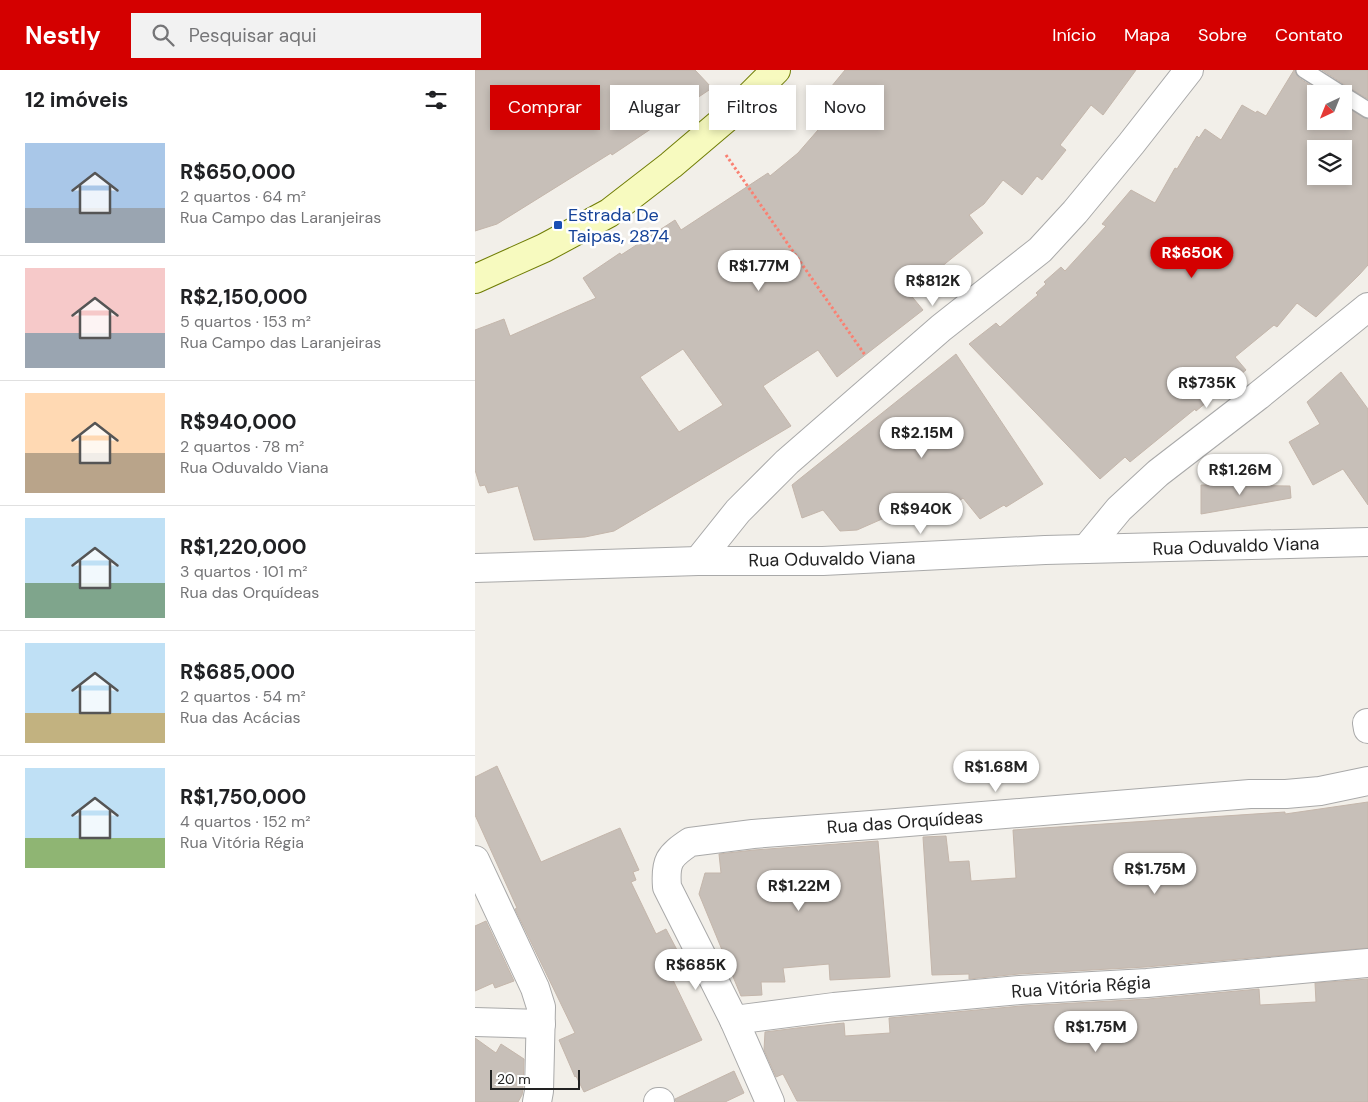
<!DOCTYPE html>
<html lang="pt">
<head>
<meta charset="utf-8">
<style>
	body { margin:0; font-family:"DM Sans",sans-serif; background:#f2f2f2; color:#202124; height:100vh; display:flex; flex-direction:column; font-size:19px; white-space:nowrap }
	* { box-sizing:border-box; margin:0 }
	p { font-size:16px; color:#757577 }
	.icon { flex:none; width:28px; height:28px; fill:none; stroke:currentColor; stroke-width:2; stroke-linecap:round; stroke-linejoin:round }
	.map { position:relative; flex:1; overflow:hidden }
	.panel { display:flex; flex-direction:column; background:#fff; width:475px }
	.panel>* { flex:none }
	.guide { position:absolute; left:15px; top:15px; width:475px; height:45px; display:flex; gap:10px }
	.needle { width:32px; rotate:223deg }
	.tools { position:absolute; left:832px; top:15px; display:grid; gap:10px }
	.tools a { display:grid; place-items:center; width:45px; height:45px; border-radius:0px; background:#fff; box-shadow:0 2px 8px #0003; font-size:25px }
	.scale { position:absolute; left:15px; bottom:12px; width:90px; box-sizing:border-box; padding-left:5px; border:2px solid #222; border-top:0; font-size:14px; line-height:18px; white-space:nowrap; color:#222; -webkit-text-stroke:4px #fff; paint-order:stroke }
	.price { position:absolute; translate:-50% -42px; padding:0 11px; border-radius:18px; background:#fff; color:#222; font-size:16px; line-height:32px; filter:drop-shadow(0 1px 2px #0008) }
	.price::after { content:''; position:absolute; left:50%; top:30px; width:15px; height:11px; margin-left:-8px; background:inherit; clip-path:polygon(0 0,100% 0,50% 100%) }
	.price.selected { background:#d40000; color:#fff }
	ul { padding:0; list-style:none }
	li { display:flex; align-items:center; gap:15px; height:125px; padding:0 25px }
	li+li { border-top:1px solid #e0e0e0 }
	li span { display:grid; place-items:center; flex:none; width:140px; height:100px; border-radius:0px; color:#555 }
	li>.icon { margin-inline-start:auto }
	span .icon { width:60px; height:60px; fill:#fffc; stroke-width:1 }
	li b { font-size:21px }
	h2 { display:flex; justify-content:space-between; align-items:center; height:60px; padding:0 25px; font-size:21px }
	.tag { padding:0 18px; border-radius:0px; background:#fff; box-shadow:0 2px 8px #0003; font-size:18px; line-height:45px }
	.tag.selected { background:#d40000; color:#fff }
	header { display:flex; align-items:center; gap:30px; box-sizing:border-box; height:70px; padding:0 25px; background:#d40000; color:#fff }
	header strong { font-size:24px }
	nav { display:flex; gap:28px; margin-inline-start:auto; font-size:18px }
	.search { width:350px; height:45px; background:#f2f2f2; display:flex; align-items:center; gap:12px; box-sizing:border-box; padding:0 18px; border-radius:0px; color:#757577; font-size:19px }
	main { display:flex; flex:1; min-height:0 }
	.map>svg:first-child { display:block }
</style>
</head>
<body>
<header>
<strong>Nestly</strong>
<div class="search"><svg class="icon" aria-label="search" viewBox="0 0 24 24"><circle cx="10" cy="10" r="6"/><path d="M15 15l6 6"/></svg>Pesquisar aqui</div>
<nav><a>Início</a><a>Mapa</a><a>Sobre</a><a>Contato</a></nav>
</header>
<main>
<section class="panel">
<h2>12 imóveis<svg class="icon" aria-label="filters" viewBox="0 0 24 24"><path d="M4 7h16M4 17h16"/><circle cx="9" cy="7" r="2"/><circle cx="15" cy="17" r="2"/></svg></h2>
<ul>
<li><span style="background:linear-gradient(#a9c7e8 65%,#9aa5b1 0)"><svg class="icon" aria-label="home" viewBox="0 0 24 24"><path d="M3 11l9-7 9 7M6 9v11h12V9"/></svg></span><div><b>R$650,000</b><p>2 quartos · 64 m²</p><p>Rua Campo das Laranjeiras</p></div></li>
<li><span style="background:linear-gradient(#f6c9c9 65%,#9aa5b1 0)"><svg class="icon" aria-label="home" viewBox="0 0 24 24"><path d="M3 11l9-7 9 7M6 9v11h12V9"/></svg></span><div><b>R$2,150,000</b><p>5 quartos · 153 m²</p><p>Rua Campo das Laranjeiras</p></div></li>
<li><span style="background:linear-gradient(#ffd9b3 60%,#b9a48a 0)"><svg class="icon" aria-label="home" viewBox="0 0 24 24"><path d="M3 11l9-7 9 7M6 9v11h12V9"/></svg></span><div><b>R$940,000</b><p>2 quartos · 78 m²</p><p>Rua Oduvaldo Viana</p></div></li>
<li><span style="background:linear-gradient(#bfe0f5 65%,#7fa58c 0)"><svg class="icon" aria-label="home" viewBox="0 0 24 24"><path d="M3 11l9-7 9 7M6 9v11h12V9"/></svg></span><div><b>R$1,220,000</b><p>3 quartos · 101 m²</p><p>Rua das Orquídeas</p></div></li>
<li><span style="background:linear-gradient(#bfe0f5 70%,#c2b280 0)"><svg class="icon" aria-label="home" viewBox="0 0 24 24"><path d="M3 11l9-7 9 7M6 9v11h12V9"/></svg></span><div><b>R$685,000</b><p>2 quartos · 54 m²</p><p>Rua das Acácias</p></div></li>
<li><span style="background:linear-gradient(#bfe0f5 70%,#8fb573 0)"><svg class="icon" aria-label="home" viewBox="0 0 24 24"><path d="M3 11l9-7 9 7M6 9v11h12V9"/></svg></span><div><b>R$1,750,000</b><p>4 quartos · 152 m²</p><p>Rua Vitória Régia</p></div></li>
</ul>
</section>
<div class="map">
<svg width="893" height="1032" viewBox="0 0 893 1032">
	<rect width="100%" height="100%" fill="#f2efe9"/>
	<g fill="#c7bfb8" stroke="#c4b6ab" fill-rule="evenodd">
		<path d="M0,0H220L237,18L137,85L136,83L22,154L0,161Z"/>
		<path d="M370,0H661L628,45L616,35L585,75L591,80L567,110L562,106L547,125L528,110L509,134L494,145L508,163L434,223L448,240L362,307L343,280L288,316L316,356L139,461L110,467L59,470L43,416L13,423L10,415L5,416L0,400V260L29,249L35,266L121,228L108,208L145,183L146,185L200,150L206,160L293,103L295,106L323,83L356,45L342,34ZM208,279L248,335L204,362L165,307Z"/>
		<path d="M819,0L824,8L849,24H841V51H869V36L893,49V195L884,205L841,247L822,233L802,257L799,255L760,287L771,300L721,341L720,339L655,392L650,387L625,409L494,274L521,253L525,257L563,225L561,223L571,214L569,212L586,197L590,201L631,156L627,154L656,120L680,133L700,98L702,99L722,66L724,68L730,59L746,70L767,35L781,43L782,41L791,46ZM841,79H869V106H841Z"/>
		<path d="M847,0H893V29L873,17Z"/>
		<path d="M481,284L568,414L531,437L529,435L505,449L488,428L462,448L458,443L450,449L439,435L382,460L365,461L348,440L327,448L317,415Z"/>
		<path d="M866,302L893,339V435L868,399L838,415L814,372L845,354L832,332Z"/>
		<path d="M726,415L815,416L816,428L726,444Z"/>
		<path d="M22,696L66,792L145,758L164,800L158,802L161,810L156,812L181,864L191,859L213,901L197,908L227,970L109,1022L101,1006L100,1007L84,970L100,963L40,839L42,838L0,745V707Z"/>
		<path d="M893,732V878L671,897L544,904L494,909V904L457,905L448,767L471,766L474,792L494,791L496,811L541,808L538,760L810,742V744Z"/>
		<path d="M403,771L415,907L355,910L354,894L308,898L310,912H286L287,925L266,926L224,824L230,803H246L244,784L279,780Z"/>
		<path d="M11,851L39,911L20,918L18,913L0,921V856Z"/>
		<path d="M893,909V1032L322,1031L308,1004L301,1007L289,980L290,962L322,958L369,953L370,966L415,963L414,948L546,936L673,929L784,919L785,935L841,932L840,913Z"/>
		<path d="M0,968L21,983L26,974L49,989L48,1019L47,1025L43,1032H0Z"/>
		<path d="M259,1001L269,1023L250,1032H201L200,1029Z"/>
	</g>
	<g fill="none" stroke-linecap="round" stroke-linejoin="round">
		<g stroke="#a9a9a9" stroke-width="18">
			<g id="lane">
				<path d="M829,0L867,24"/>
				<path d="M869,25L893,40"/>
			</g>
		</g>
		<g stroke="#a9a9a9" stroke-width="30">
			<g id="street">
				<path d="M611,479L644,439L683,403L783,326L893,237"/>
				<path d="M223,491L263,441L312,392L466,258L565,180L600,142L656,74L714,0"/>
				<path d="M0,498L223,491H348L570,480L893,472"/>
				<path d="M892,653L893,659"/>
				<path d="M0,790L60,918L66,937L64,1021L62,1032"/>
				<path d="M259,950L359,937L545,920L672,913L893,893"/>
				<path d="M0,952L66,954"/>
				<path d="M183,1032H185"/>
				<path d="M295,1032L259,950L192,817C190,791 194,786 215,772L278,764L409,754L775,724H811L845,721L893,711"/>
			</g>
		</g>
		<g stroke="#707d05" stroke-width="30">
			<path id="secondary" d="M0,209L69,178L134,143L196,95L262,39L301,0"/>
		</g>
		<path stroke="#fa8072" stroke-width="3" stroke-dasharray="2.5 2.5" stroke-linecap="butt" d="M251,85L390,285"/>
		<use href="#lane" stroke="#fff" stroke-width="15"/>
		<use href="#street" stroke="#fff" stroke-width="28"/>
		<use href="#secondary" stroke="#f7fabf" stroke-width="28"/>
	</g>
	<rect fill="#1a4fb4" stroke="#fff" stroke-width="2" x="78" y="150" width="10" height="10" rx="2.5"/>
	<g text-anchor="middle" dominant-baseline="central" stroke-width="5" stroke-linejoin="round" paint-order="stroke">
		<g font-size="18" fill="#164399" stroke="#fff" text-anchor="start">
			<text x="93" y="145">Estrada De<tspan x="93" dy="21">Taipas, 2874</tspan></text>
		</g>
		<g font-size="18" fill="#222" stroke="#fff">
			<text transform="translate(761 476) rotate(-2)">Rua Oduvaldo Viana</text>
			<text transform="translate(357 489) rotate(-1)">Rua Oduvaldo Viana</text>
			<text transform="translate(430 752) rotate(-4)">Rua das Orquídeas</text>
			<text transform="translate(606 917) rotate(-4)">Rua Vitória Régia</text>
		</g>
	</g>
</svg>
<div class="tools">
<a><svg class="needle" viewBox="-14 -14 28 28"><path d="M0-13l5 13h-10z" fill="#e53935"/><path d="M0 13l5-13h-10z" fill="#757577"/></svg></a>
<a><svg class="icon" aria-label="layers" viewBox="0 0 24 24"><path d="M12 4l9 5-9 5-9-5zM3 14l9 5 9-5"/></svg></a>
</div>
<div class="scale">20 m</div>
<b class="price selected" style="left:717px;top:209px">R$650K</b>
<b class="price" style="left:284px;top:222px">R$1.77M</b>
<b class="price" style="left:458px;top:237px">R$812K</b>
<b class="price" style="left:732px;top:339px">R$735K</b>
<b class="price" style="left:447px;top:389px">R$2.15M</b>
<b class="price" style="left:765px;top:426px">R$1.26M</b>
<b class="price" style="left:446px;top:465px">R$940K</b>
<b class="price" style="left:521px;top:723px">R$1.68M</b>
<b class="price" style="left:680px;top:825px">R$1.75M</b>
<b class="price" style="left:324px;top:842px">R$1.22M</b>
<b class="price" style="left:221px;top:921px">R$685K</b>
<b class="price" style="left:621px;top:983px">R$1.75M</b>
<div class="guide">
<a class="tag selected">Comprar</a>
<a class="tag">Alugar</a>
<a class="tag">Filtros</a>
<a class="tag">Novo</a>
</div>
</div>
</main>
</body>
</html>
